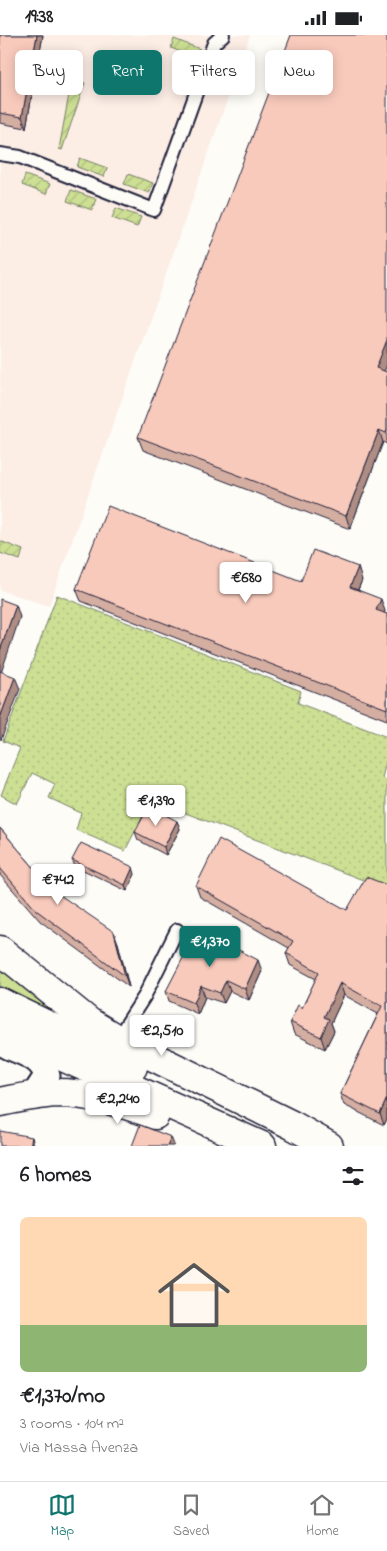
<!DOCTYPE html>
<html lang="en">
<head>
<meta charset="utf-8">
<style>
	body { margin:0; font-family:"Indie Flower",sans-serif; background:#f2f2f2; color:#202124; height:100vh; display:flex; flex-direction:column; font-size:19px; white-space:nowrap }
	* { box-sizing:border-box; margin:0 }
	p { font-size:16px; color:#757577 }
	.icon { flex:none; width:28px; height:28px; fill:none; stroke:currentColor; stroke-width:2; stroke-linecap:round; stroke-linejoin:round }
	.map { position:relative; height:1111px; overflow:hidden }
	.sheet { display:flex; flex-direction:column; background:#fff; flex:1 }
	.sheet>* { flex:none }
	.banner { position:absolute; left:15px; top:15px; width:358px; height:45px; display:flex; gap:10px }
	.price { position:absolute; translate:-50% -42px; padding:0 11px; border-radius:5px; background:#fff; color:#222; font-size:16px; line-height:32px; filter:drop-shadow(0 1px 2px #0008) }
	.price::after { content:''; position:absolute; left:50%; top:30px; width:15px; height:11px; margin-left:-8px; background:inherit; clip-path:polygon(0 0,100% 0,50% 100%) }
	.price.on { background:#0f766e; color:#fff }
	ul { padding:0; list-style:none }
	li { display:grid; align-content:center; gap:10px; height:265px; padding:0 20px }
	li+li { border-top:1px solid #e0e0e0 }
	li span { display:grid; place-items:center; height:155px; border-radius:8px; color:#555 }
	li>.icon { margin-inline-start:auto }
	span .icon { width:90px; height:90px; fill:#fffc; stroke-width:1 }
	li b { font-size:21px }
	h2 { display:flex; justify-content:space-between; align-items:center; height:60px; padding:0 20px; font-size:21px }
	.tag { padding:0 18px; border-radius:8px; background:#fff; box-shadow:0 2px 12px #0003; font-size:18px; line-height:45px }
	.tag.on { background:#0f766e; color:#fff }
	.status { display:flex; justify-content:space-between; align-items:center; height:35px; padding:0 25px; background:#fff; direction:ltr }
	.status svg { height:14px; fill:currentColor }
	.menu { display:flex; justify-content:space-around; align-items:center; height:70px; border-top:1px solid #e0e0e0; background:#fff; font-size:14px; color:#757577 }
	.menu a { display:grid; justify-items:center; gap:2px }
	.menu .on { color:#0f766e }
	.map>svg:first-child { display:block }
</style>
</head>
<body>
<div class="status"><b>19:38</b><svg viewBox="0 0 49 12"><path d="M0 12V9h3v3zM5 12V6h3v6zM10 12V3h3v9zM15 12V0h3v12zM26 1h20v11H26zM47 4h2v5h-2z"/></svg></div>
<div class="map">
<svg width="387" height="1111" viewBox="0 0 387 1111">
	<defs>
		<pattern id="grass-dots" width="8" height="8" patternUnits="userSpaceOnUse" patternTransform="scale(1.25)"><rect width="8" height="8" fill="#ccdf93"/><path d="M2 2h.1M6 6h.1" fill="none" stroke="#afbf80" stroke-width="1.8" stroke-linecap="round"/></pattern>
		<pattern id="forest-firs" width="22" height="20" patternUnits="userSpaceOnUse" patternTransform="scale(1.25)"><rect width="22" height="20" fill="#ccdf93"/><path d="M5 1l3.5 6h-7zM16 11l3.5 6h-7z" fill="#afbf80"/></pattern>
		<pattern id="garden-furrows" width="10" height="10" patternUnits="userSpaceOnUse" patternTransform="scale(1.25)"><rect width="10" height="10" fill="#ccdf93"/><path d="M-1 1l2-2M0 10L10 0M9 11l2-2" fill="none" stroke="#afbf80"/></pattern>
	</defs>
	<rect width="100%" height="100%" fill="#fdfcf7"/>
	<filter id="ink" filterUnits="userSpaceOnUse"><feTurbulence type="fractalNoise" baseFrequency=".02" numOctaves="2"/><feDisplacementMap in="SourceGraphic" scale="10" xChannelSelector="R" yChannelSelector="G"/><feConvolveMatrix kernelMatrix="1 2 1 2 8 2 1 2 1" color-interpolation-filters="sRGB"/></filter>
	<g filter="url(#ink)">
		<path fill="#fcede5" d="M0,0H250L49,571L0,555Z"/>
		<path fill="url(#grass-dots)" stroke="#778067" d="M57,560L301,656L298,668L387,702V723L382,743L387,745V854L151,765L125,816L76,795L81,778L49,763L55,749L32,738L17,769L1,760L20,713L3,706Z"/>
		<path fill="url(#forest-firs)" stroke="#778067" d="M0,927L97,1002L0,951Z"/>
		<g fill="url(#garden-furrows)" stroke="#778067">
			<path d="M174,4L200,14L197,23L171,13Z"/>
			<path d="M72,43L85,48L62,115L59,114Z"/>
			<path d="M80,123L107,133L104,142L77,132Z"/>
			<path d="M128,139L153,148L149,158L124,149Z"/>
			<path d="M25,140L50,149L46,159L22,150Z"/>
			<path d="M71,155L96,164L92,175L67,166Z"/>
			<path d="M116,173L141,182L137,192L112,183Z"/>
			<path d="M0,506L23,515L20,525L0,518Z"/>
		</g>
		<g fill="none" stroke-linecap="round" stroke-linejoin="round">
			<g stroke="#22223b" stroke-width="16">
				<g id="service">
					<path d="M0,119L20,122L154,175L214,8L223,0"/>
					<path d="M117,1004L144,962L177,895"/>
				</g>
			</g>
			<g stroke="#22223b" stroke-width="29">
				<path id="minor" d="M8,1011C25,1019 42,1022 47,1041L34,1061"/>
			</g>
			<g stroke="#22223b" stroke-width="31">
				<g id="secondary">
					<path d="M0,915L89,987L117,1004L292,1090L329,1111"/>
					<path d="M0,967L133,1032"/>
					<path d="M0,994L262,1111"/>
					<path d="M0,1067C19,1063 38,1059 57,1058C89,1058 126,1069 155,1080"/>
				</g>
			</g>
			<use href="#service" stroke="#fdfcf7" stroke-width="12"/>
			<use href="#minor" stroke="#fdfcf7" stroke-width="25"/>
			<use href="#secondary" stroke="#fdfcf7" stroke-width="28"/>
		</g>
		<g fill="#d5aea2" stroke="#22223b">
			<path d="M0,0H43L26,93L0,88Z"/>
			<path d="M384,336L387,337V409L383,407L350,494L143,415L138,402Z"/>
			<path d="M362,545L358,555L385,576L384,578L387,579V685L81,566L76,554L301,546Z"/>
			<path d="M177,786L180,794L166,820L138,805L135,797Z"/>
			<path d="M0,793L54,856L118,908L129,952L40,886L0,840Z"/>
			<path d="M72,825L135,839L127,856L75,831Z"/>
			<path d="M387,850V1084L384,1090L344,1070L340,1059L378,979L344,960L331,988L334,996L325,1014L294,999L290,987L302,973L316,944L290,930L286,918L289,913L200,862L196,851L347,875Z"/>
			<path d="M262,936L249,965L230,956L224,968L205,962L198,979L169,966L166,956Z"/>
		</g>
		<g fill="#ae8d84" stroke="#22223b">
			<path d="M37,0H43L26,93L22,82Z"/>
			<path d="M387,305V329L381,346L376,333Z"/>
			<path d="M379,395L383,407L350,494L346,481Z"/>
			<path d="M358,532L362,545L354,564L350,552Z"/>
			<path d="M381,564L385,576L381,587L376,575Z"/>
			<path d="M16,570L20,582L0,641V616Z"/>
			<path d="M15,642L20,654L1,705L0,702V683Z"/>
			<path d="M177,786L180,794L166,820L164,812Z"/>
			<path d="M133,832L135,839L127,856L125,850Z"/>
			<path d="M114,897L118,908L129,952L125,941Z"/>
			<path d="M258,925L262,936L249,965L245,954Z"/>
			<path d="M226,945L230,956L224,968L220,958Z"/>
			<path d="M340,948L344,960L331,988L334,996L325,1014L321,1002L324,982Z"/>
			<path d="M201,951L205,962L198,979L194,968Z"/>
			<path d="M387,1063V1084L384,1090L380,1079Z"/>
			<path d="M32,1102L34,1110V1111H30Z"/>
			<path d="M171,1102L174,1110L173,1111H167Z"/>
		</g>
		<g fill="#f8cabc" stroke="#22223b">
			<path d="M0,0H37L22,82L0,78Z"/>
			<path d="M291,0H387V305L376,333L387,337V395L386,398L379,395L346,481L138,402Z"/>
			<path d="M108,471L301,546L313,515L358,532L350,552L381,564L376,575L387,579V674L76,554Z"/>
			<path d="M0,564L16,570L0,616Z"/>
			<path d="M0,636L15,642L0,683Z"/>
			<path d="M149,771L177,786L164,812L135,797Z"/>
			<path d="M0,793L54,856L114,897L125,941L36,875L0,833Z"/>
			<path d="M219,804L347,875L366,842L387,850V1063L380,1079L340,1059L382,971L340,948L324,982L329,984L321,1002L290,987L298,970L302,973L319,937L286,918L293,906L196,851Z"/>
			<path d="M81,808L133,832L125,850L72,825Z"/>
			<path d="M198,894L258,925L245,954L226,945L220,958L201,951L194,968L166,956Z"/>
			<path d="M140,1090L171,1102L167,1111H132Z"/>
			<path d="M0,1096L32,1102L30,1111H0Z"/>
		</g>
	</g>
</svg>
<b class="price" style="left:246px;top:569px">€680</b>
<b class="price" style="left:156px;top:792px">€1,390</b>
<b class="price" style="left:58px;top:871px">€742</b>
<b class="price on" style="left:210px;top:933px">€1,370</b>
<b class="price" style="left:162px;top:1022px">€2,510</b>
<b class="price" style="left:118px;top:1090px">€2,240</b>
<div class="banner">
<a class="tag">Buy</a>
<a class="tag on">Rent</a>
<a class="tag">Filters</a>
<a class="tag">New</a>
</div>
</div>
<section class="sheet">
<h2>6 homes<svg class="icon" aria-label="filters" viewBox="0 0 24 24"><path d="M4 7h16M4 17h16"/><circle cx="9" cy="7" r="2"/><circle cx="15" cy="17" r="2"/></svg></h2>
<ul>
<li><span style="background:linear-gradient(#ffd9b3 70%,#8fb573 0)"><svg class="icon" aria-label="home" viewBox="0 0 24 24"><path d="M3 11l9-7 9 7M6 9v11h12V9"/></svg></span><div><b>€1,370/mo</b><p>3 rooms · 104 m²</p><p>Via Massa Avenza</p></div></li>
</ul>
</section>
<nav class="menu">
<a class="on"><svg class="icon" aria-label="map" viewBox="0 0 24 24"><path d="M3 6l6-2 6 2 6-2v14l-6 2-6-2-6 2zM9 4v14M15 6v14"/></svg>Map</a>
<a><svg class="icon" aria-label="saved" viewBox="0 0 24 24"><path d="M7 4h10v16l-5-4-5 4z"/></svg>Saved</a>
<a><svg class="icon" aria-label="home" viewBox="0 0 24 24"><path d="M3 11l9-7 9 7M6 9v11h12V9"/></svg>Home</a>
</nav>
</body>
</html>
